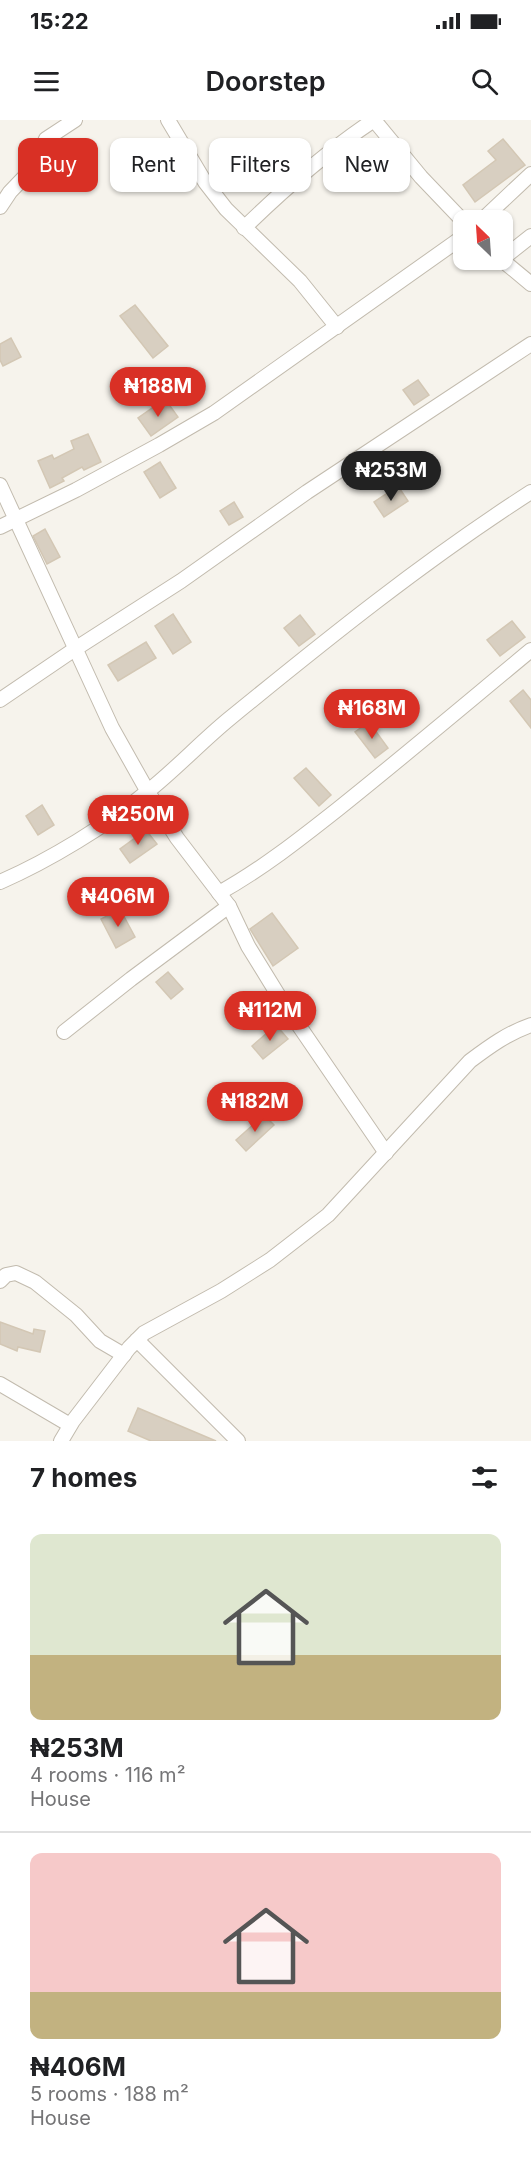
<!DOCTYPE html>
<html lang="en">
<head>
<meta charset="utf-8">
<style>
	body { margin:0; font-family:Inter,sans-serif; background:#f2f2f2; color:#202124; height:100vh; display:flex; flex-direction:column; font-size:22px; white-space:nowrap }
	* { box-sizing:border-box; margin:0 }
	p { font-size:20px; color:#757577 }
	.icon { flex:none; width:33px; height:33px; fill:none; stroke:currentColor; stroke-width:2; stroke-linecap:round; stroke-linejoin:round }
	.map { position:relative; height:1321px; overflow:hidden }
	.details { display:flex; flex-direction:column; background:#fff; flex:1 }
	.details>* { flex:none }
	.hud { position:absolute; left:18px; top:18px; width:495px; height:54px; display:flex; gap:12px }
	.needle { width:39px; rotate:335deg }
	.buttons { position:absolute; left:453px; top:90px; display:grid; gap:12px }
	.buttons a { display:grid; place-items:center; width:60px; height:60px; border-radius:12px; background:#fff; box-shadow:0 2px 4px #0004; font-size:30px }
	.price { position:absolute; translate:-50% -51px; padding:0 14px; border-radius:21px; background:#d93025; color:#fff; font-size:20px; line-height:39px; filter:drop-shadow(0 2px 3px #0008) }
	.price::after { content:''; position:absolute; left:50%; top:36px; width:18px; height:14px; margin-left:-9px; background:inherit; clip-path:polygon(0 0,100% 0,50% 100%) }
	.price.current { background:#222; color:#fff }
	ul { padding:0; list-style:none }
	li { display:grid; align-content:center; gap:12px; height:318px; padding:0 30px }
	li+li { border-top:2px solid #e0e0e0 }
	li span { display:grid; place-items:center; height:186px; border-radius:12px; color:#555 }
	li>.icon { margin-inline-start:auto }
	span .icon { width:108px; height:108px; fill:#fffc; stroke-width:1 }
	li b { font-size:26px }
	h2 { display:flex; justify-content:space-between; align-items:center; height:72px; padding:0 30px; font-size:26px }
	.pill { padding:0 21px; border-radius:12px; background:#fff; box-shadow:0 2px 4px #0004; font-size:21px; line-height:54px }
	.pill.current { background:#d93025; color:#fff }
	.status { display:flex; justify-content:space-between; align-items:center; height:42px; padding:0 30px; background:#fff; direction:ltr }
	.status svg { height:16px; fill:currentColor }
	header { display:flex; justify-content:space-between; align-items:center; height:78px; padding:0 30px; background:#fff; font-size:27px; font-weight:600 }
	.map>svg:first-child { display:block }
</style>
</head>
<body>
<div class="status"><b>15:22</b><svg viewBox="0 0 49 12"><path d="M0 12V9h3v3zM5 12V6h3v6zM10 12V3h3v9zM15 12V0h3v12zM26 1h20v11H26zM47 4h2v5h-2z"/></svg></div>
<header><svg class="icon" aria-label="menu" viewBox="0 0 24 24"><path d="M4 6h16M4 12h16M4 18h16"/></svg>Doorstep<svg class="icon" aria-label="search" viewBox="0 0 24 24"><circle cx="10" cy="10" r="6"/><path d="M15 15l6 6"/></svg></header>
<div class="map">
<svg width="531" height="1321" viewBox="0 0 531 1321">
	<rect width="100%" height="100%" fill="#f6f3ec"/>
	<g fill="#d8cfc1" stroke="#d3c7b4" stroke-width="1.5">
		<path d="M503,19L525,45L475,82L463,65L496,40L488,31Z"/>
		<path d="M135,185L168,226L153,238L120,196Z"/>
		<path d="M11,218L21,237L3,246L0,240V224Z"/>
		<path d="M418,260L429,275L414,285L403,270Z"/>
		<path d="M165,279L178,297L151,316L138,298Z"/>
		<path d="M88,314L101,342L84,350L82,347L62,358L64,361L50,368L38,341L52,335L54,339L74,329L71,321Z"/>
		<path d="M160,342L176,368L160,378L144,352Z"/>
		<path d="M398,366L408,381L384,397L374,382Z"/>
		<path d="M234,382L243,397L229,405L220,391Z"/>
		<path d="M45,409L60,437L47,444L33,416Z"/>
		<path d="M173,494L191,522L173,534L155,506Z"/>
		<path d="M300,495L315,514L299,526L284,508Z"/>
		<path d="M512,501L525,517L500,536L487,520Z"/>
		<path d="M146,522L156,538L118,561L108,545Z"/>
		<path d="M523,570L531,580V608L510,581Z"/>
		<path d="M369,602L388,628L375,638L355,612Z"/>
		<path d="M306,648L331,675L319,686L294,658Z"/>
		<path d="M42,685L54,705L38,715L26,696Z"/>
		<path d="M146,710L157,724L130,743L120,729Z"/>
		<path d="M120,789L135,817L116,828L101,799Z"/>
		<path d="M272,793L298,828L273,846L250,809Z"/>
		<path d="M168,852L183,869L171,879L156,862Z"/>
		<path d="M276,905L288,919L263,939L252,926Z"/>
		<path d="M264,995L274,1005L246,1031L236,1020Z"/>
		<path d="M0,1202L33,1214L34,1209L45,1211L40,1232L18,1227L17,1231L0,1224Z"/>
		<path d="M138,1288L216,1321H151L128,1311Z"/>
	</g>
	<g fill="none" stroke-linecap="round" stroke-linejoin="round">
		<g stroke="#c2bbae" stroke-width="16">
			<g id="minor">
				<path d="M168,0L205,62L226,89L300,161L337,207"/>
				<path d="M374,0L421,57L464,102"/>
				<path d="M0,87L10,72L34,47L46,19L75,0"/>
				<path d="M482,100L531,54"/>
				<path d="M244,108C285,68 326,32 374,0"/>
				<path d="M502,139L531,116"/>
				<path d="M502,140L531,164"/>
				<path d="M0,365L112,608L148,672L177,718L229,786L248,826L280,878L386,1033"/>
				<path d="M0,407L76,370L159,325L214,293L464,116"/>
				<path d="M0,580L75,529L181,461L307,372L531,224"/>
				<path d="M0,762C50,740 106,706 147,672C176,649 201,622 229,599C327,519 425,440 531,372"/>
				<path d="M219,773C262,749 300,719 338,689C403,637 467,583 531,530"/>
				<path d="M64,912L131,859L229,786"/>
				<path d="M0,1161L6,1155L16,1153L35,1162L76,1195L100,1221L124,1235"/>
				<path d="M137,1220L238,1321"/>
				<path d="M0,1264L70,1305"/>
				<path d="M61,1321L73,1301L129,1228L144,1213L221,1171L270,1140L328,1095L470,941C490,926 508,913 531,905"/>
			</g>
		</g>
		<use href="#minor" stroke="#fff" stroke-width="14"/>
	</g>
</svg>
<div class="buttons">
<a><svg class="needle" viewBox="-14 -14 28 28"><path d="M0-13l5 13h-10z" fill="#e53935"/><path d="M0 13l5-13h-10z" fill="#757577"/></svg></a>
</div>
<b class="price" style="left:158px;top:298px">₦188M</b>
<b class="price current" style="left:391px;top:382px">₦253M</b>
<b class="price" style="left:372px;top:620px">₦168M</b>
<b class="price" style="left:138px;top:726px">₦250M</b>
<b class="price" style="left:118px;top:808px">₦406M</b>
<b class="price" style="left:270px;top:922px">₦112M</b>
<b class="price" style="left:255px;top:1013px">₦182M</b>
<div class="hud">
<a class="pill current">Buy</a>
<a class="pill">Rent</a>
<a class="pill">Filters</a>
<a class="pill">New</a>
</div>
</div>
<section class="details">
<h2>7 homes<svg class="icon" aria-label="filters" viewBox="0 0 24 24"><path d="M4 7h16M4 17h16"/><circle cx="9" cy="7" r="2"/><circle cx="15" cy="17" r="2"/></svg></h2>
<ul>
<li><span style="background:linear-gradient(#dfe7d0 65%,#c2b280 0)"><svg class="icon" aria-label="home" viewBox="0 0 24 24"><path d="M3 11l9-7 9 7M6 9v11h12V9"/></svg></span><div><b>₦253M</b><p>4 rooms · 116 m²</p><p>House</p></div></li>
<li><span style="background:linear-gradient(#f6c9c9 75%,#c2b280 0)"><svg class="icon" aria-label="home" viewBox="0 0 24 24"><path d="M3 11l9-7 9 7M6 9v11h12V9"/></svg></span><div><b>₦406M</b><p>5 rooms · 188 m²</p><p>House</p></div></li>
</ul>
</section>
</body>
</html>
